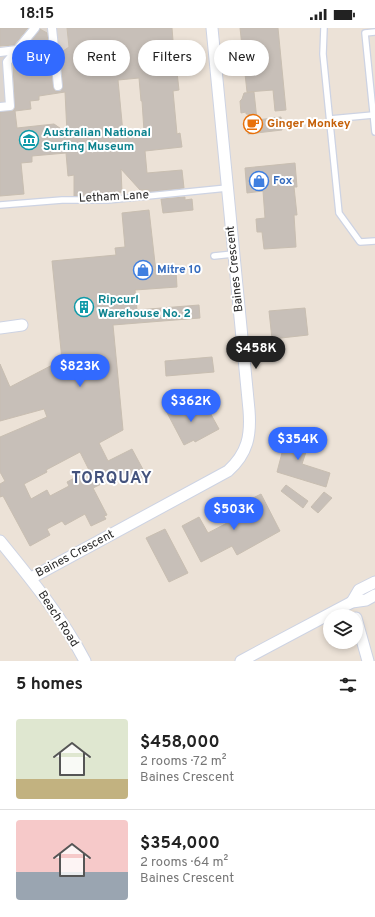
<!DOCTYPE html>
<html lang="en">
<head>
<meta charset="utf-8">
<style>
	body { margin:0; font-family:Overpass,sans-serif; background:#f2f2f2; color:#222; height:100vh; display:flex; flex-direction:column; font-size:15px; white-space:nowrap }
	* { box-sizing:border-box; margin:0 }
	p { font-size:13px; color:#767676 }
	.icon { flex:none; width:22px; height:22px; fill:none; stroke:currentColor; stroke-width:2; stroke-linecap:round; stroke-linejoin:round }
	.map { position:relative; height:633px; overflow:hidden }
	.drawer { display:flex; flex-direction:column; background:#fff; flex:1 }
	.drawer>* { flex:none }
	.top-card { position:absolute; left:12px; top:12px; width:351px; height:36px; display:flex; gap:8px }
	.fabs { position:absolute; left:323px; top:581px; display:grid; gap:8px }
	.fabs a { display:grid; place-items:center; width:40px; height:40px; border-radius:50%; background:#fff; box-shadow:0 2px 6px #0003; font-size:20px }
	.price { position:absolute; translate:-50% -34px; padding:0 9px; border-radius:14px; background:#326aff; color:#fff; font-size:13px; line-height:26px; filter:drop-shadow(0 1px 2px #0008) }
	.price::after { content:''; position:absolute; left:50%; top:24px; width:12px; height:9px; margin-left:-6px; background:inherit; clip-path:polygon(0 0,100% 0,50% 100%) }
	.price.selected { background:#222; color:#fff }
	ul { padding:0; list-style:none }
	li { display:flex; align-items:center; gap:12px; height:100px; padding:0 16px }
	li+li { border-top:1px solid #e0e0e0 }
	li span { display:grid; place-items:center; flex:none; width:112px; height:80px; border-radius:4px; color:#555 }
	li>.icon { margin-inline-start:auto }
	span .icon { width:48px; height:48px; fill:#fffc; stroke-width:1 }
	li b { font-size:17px }
	h2 { display:flex; justify-content:space-between; align-items:center; height:48px; padding:0 16px; font-size:17px }
	.chip { padding:0 14px; border-radius:18px; background:#fff; box-shadow:0 2px 6px #0003; font-size:14px; line-height:36px }
	.chip.selected { background:#326aff; color:#fff }
	.status { display:flex; justify-content:space-between; align-items:center; height:28px; padding:0 20px; background:#fff; direction:ltr }
	.status svg { height:11px; fill:currentColor }
	.map>svg:first-child { display:block }
</style>
</head>
<body>
<div class="status"><b>18:15</b><svg viewBox="0 0 49 12"><path d="M0 12V9h3v3zM5 12V6h3v6zM10 12V3h3v9zM15 12V0h3v12zM26 1h20v11H26zM47 4h2v5h-2z"/></svg></div>
<div class="map">
<svg width="375" height="633" viewBox="0 0 375 633">
	<rect width="100%" height="100%" fill="#ece2d7"/>
	<path fill="#dcd5cf" d="M29,0H67L70,20L61,24L58,29L61,58H54L48,6L41,1L9,40L13,83L0,84V21L13,20Z"/>
	<g fill="#c7bfb8" stroke="#c8beb1" fill-rule="evenodd">
		<path d="M0,0H28L14,17L0,18Z"/>
		<path d="M67,0H172L174,25L172,26L174,44H177L179,62L173,63L177,106L180,105L182,119L145,123L147,145L182,142L184,160L149,164V162H140L121,141L122,164L74,168V147L68,148L66,125L32,128V134L21,135L24,166L0,168V84L13,83L15,80L13,36L40,1L47,5L53,59L55,63H61L63,57L60,25L69,19ZM139,50L141,73H142L144,103L123,105L118,52ZM65,64L67,105L54,96L17,100L15,83L31,81L30,73L39,72V68Z"/>
		<path d="M240,0H278L286,82L275,83L273,62L247,64Z"/>
		<path d="M254,64L257,92L281,89L282,102L248,106V86H246V84L241,85L240,73L242,71L244,65Z"/>
		<path d="M295,135L297,159H294L297,187H294L296,219L264,221L262,204H257L256,191L265,190L263,163L247,165L245,140Z"/>
		<path d="M185,169V172L192,171L193,182L163,185L161,171Z"/>
		<path d="M149,182L156,244L176,242L177,259L135,262L137,282L199,277L200,290L113,297L123,402L99,415L108,433L132,421L146,447L132,454L126,444L93,460L107,487L104,488L106,491L91,498L85,486L65,497L62,493L47,501L50,507L30,518L3,468L0,469V456L5,453L0,444V409L47,389L44,381L0,393V336L10,359L62,332L52,233L116,227L115,220L125,219L122,185ZM80,424L89,442L67,454L69,458L50,468L47,462L31,471L24,456L47,444L46,442Z"/>
		<path d="M305,280L308,307L272,311L269,283Z"/>
		<path d="M212,329L214,344L166,348L165,333Z"/>
		<path d="M182,375L190,390L208,381L219,401L195,414L194,412L184,417L163,377Z"/>
		<path d="M279,405L309,415L302,436L330,445L326,459L277,444L283,421L275,419Z"/>
		<path d="M286,457L308,473L303,480L281,463Z"/>
		<path d="M324,464L332,470L318,485L311,479Z"/>
		<path d="M261,466L280,503L237,527L232,518L201,534L182,498L199,489L208,505L246,485L241,476Z"/>
		<path d="M165,501L188,545L169,554L146,510Z"/>
	</g>
	<g fill="none" stroke-linecap="round" stroke-linejoin="round">
		<g stroke="#cdd3e3" stroke-width="8">
			<g id="service">
				<path d="M324,0L323,26L339,185L360,214L375,213"/>
				<path d="M375,4L365,5L375,104"/>
				<path d="M330,91L373,87"/>
				<path d="M0,177L62,172H108L227,160"/>
				<path d="M214,228L233,226"/>
			</g>
		</g>
		<g stroke="#cdd3e3" stroke-width="10">
			<g id="pedestrian">
				<path d="M52,0L58,58"/>
				<path d="M0,24L17,22L35,0"/>
				<path d="M0,79L10,78L7,34L17,22"/>
			</g>
		</g>
		<g stroke="#cdd3e3" stroke-width="13">
			<g id="minor">
				<path d="M0,300L22,297"/>
				<path d="M0,513C31,551 62,589 85,633"/>
				<path d="M31,550L228,443C248,425 251,407 249,382L212,0"/>
				<path d="M352,574L359,562L375,554"/>
				<path d="M356,590L368,633"/>
				<path d="M241,633L352,574L366,572L375,567"/>
			</g>
		</g>
		<use href="#service" stroke="#fff" stroke-width="5.5"/>
		<use href="#pedestrian" stroke="#fff" stroke-width="8"/>
		<use href="#minor" stroke="#fff" stroke-width="11"/>
	</g>
	<defs>
		<g id="cafe-ring" transform="scale(1)"><circle r="9.5" fill="#fff" stroke="#e8710a" stroke-width="1.5"/><path d="M-5.5-4.5H6V0H3Q3 3.5 0 3.5H-2.5Q-5.5 3.5-5.5 0ZM3-3.2v2h1.7v-2ZM-6 4.5H4V6H-6Z" fill="#e8710a"/></g>
		<g id="museum-ring" transform="scale(1)"><circle r="9.5" fill="#fff" stroke="#0f9aa8" stroke-width="1.5"/><path d="M0-6L6-3V-2H-6V-3ZM-5-1h2V3h-2ZM-1-1h2V3h-2ZM3-1h2V3H3ZM-6 4H6V6H-6Z" fill="#0f9aa8"/></g>
		<g id="shop-ring" transform="scale(1)"><circle r="9.5" fill="#fff" stroke="#3f7fe0" stroke-width="1.5"/><path d="M-5-2.5h2.3a2.7 3.5 0 0 1 5.4 0H5L5.5 6h-11ZM-1.5-2.5h3a1.5 2.3 0 0 0-3 0Z" fill="#3f7fe0"/></g>
		<g id="building-ring" transform="scale(1)"><circle r="9.5" fill="#fff" stroke="#0f9aa8" stroke-width="1.5"/><path d="M-4-6H4V6H1V3H-1V6H-4ZM-2.5-4.3h1.7v1.8h-1.7ZM.8-4.3h1.7v1.8H.8ZM-2.5-1h1.7V.8h-1.7ZM.8-1h1.7V.8H.8Z" fill="#0f9aa8"/></g>
	</defs>
	<g fill-rule="evenodd">
		<use href="#cafe-ring" x="253" y="96"/>
		<use href="#museum-ring" x="29" y="112"/>
		<use href="#shop-ring" x="259" y="153"/>
		<use href="#shop-ring" x="143" y="242"/>
		<use href="#building-ring" x="84" y="279"/>
	</g>
	<g text-anchor="middle" dominant-baseline="central" stroke-width="4" stroke-linejoin="round" paint-order="stroke">
		<g font-size="12" font-weight="bold" fill="#c56008" stroke="#fff" text-anchor="start">
			<text x="267" y="96">Ginger Monkey</text>
		</g>
		<g font-size="12" font-weight="bold" fill="#0d838f" stroke="#fff" text-anchor="start">
			<text x="43" y="105">Australian National<tspan x="43" dy="14">Surfing Museum</tspan></text>
			<text x="98" y="272">Ripcurl<tspan x="98" dy="14">Warehouse No. 2</tspan></text>
		</g>
		<g font-size="12" font-weight="bold" fill="#366cbe" stroke="#fff" text-anchor="start">
			<text x="273" y="153">Fox</text>
			<text x="157" y="242">Mitre 10</text>
		</g>
		<g font-size="12" fill="#282828" stroke="#fff">
			<text transform="translate(114 169) rotate(-3)">Letham Lane</text>
			<text transform="translate(235 241) rotate(-96)">Baines Crescent</text>
			<text transform="translate(75 526) rotate(-28)">Baines Crescent</text>
			<text transform="translate(58 591) rotate(57)">Beach Road</text>
		</g>
		<g font-size="16" font-weight="bold" letter-spacing="1" fill="#44537d" stroke="#fff">
			<text x="112" y="451">TORQUAY</text>
		</g>
	</g>
</svg>
<div class="fabs">
<a><svg class="icon" aria-label="layers" viewBox="0 0 24 24"><path d="M12 4l9 5-9 5-9-5zM3 14l9 5 9-5"/></svg></a>
</div>
<b class="price selected" style="left:256px;top:342px">$458K</b>
<b class="price" style="left:80px;top:360px">$823K</b>
<b class="price" style="left:191px;top:395px">$362K</b>
<b class="price" style="left:298px;top:433px">$354K</b>
<b class="price" style="left:234px;top:503px">$503K</b>
<div class="top-card">
<a class="chip selected">Buy</a>
<a class="chip">Rent</a>
<a class="chip">Filters</a>
<a class="chip">New</a>
</div>
</div>
<section class="drawer">
<h2>5 homes<svg class="icon" aria-label="filters" viewBox="0 0 24 24"><path d="M4 7h16M4 17h16"/><circle cx="9" cy="7" r="2"/><circle cx="15" cy="17" r="2"/></svg></h2>
<ul>
<li><span style="background:linear-gradient(#dfe7d0 75%,#c2b280 0)"><svg class="icon" aria-label="home" viewBox="0 0 24 24"><path d="M3 11l9-7 9 7M6 9v11h12V9"/></svg></span><div><b>$458,000</b><p>2 rooms · 72 m²</p><p>Baines Crescent</p></div></li>
<li><span style="background:linear-gradient(#f6c9c9 65%,#9aa5b1 0)"><svg class="icon" aria-label="home" viewBox="0 0 24 24"><path d="M3 11l9-7 9 7M6 9v11h12V9"/></svg></span><div><b>$354,000</b><p>2 rooms · 64 m²</p><p>Baines Crescent</p></div></li>
</ul>
</section>
</body>
</html>
